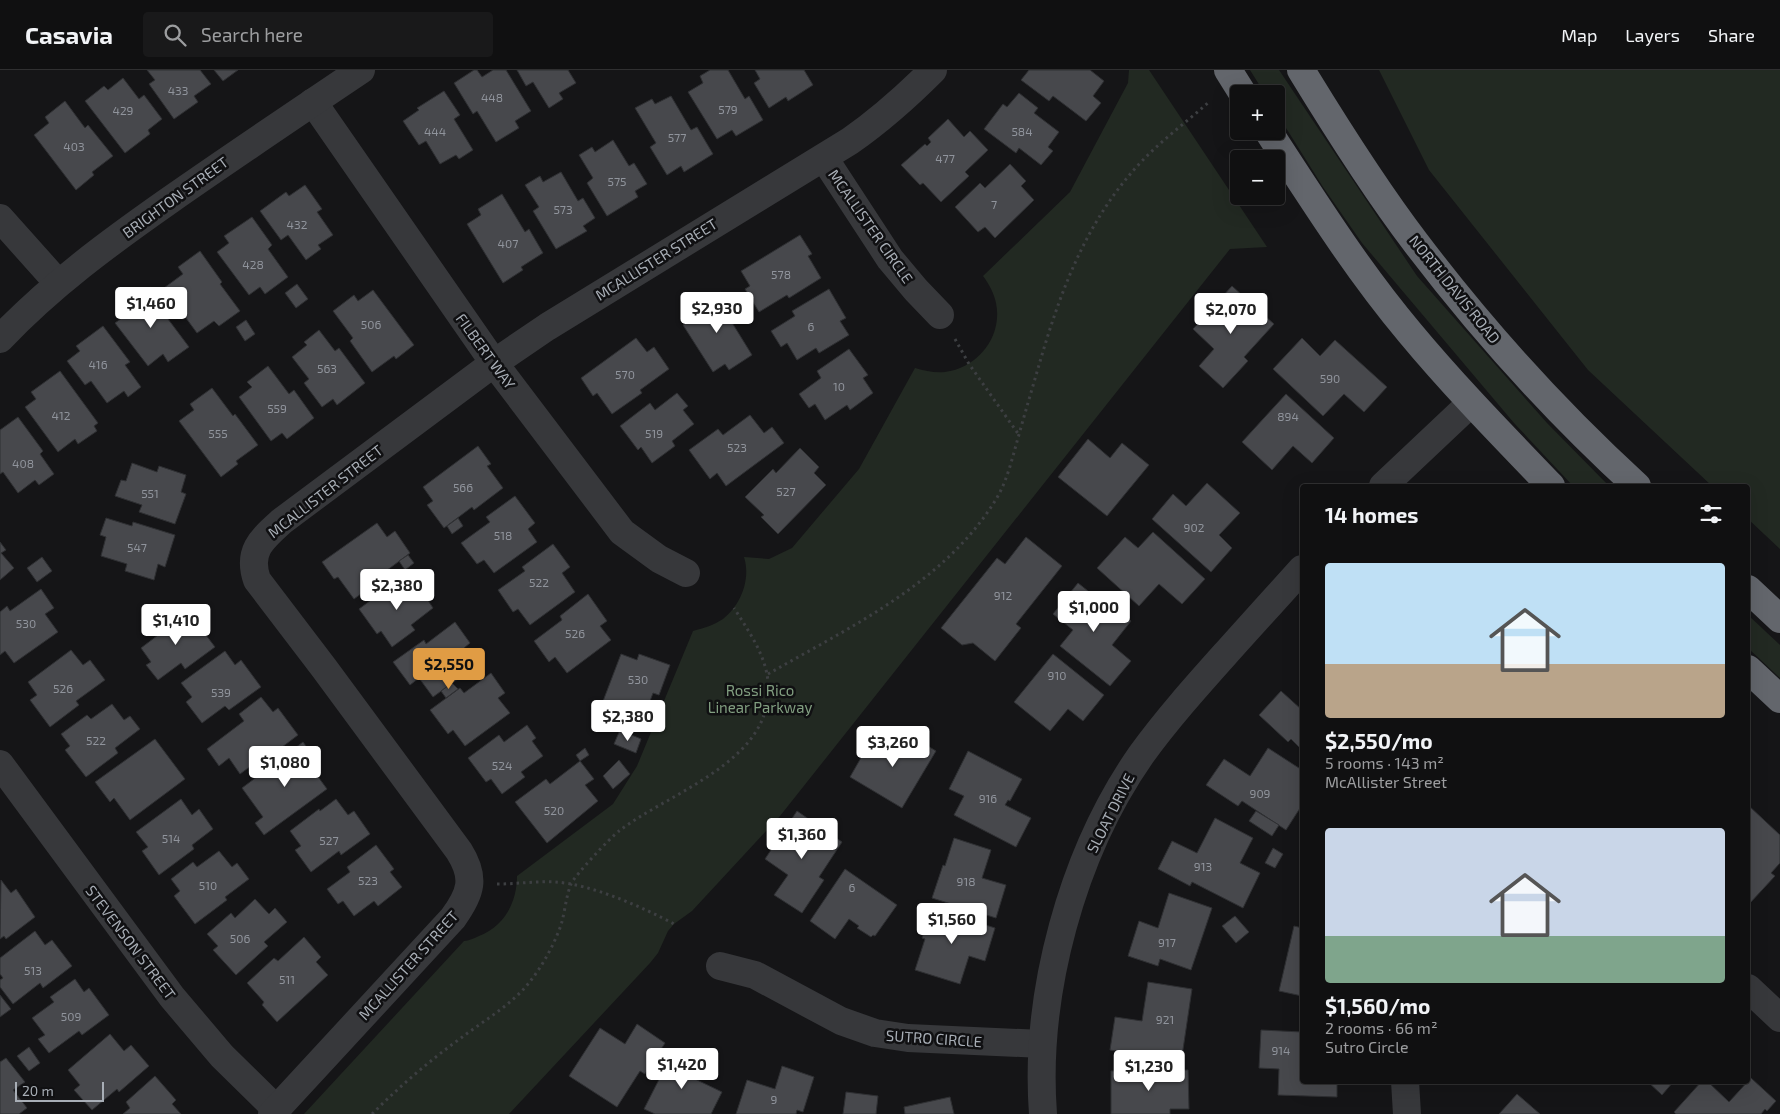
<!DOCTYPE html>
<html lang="en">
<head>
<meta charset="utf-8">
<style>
	body { margin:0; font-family:"Exo 2",sans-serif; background:#19191a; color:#f1f3f6; height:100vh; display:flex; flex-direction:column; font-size:19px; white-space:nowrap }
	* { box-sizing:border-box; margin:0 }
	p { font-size:16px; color:#9c9d9f }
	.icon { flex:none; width:28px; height:28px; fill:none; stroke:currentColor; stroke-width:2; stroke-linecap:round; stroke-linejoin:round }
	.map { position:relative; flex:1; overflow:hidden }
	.sheet { position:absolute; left:1300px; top:414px; width:450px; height:600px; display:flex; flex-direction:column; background:#101011; border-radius:5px; box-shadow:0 5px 20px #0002,0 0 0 1px #303031 }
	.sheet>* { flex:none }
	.fabs { position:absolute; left:1230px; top:15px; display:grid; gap:10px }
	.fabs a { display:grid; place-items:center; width:55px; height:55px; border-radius:5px; background:#101011; box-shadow:0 5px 20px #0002,0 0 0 1px #303031; font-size:25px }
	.scale { position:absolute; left:15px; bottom:12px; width:89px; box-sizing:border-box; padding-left:5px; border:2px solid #a8aeb6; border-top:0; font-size:14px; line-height:18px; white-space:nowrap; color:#a8aeb6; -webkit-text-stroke:4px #101012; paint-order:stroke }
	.price { position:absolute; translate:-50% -42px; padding:0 11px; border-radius:5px; background:#fff; color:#222; font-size:16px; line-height:32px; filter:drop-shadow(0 1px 2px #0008) }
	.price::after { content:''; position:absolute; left:50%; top:30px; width:15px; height:11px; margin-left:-8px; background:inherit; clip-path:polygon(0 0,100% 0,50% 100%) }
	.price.active { background:#e09c44; color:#111 }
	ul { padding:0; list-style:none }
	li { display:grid; align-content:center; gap:10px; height:265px; padding:0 25px }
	li span { display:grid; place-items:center; height:155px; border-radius:5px; color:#555 }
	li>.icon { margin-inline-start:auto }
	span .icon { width:90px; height:90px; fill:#fffc; stroke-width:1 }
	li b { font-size:21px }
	h2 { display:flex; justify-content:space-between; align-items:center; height:60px; padding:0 25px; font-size:21px }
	header { display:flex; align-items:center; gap:30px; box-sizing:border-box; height:70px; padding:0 25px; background:#101011; border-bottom:1px solid #303031 }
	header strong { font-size:24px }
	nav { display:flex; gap:28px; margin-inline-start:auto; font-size:18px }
	.search { width:350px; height:45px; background:#19191a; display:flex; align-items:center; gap:12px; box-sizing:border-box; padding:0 18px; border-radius:5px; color:#9c9d9f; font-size:19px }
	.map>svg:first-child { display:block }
</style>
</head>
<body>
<header>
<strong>Casavia</strong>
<div class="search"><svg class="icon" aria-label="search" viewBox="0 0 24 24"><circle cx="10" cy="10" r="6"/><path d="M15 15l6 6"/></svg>Search here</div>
<nav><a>Map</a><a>Layers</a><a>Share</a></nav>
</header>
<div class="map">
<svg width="1780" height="1044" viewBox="0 0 1780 1044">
	<rect width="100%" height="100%" fill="#151517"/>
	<g fill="#222922">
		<path d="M1129,0H1149L1267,177L1230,179L780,746L692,841L674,854L668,861L658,883L650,893L509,1044H304L464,871C469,871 474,868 479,866C504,856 517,833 517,806L613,734L637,696L693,561C704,558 714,555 723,549C741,535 751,509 744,487L769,489L792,478L859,399L915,298C925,301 935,303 945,302C978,298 1003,266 996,233C994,223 989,214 983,206L1070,122L1128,13Z"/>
		<path d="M1250,0H1279L1417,206L1547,353L1609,416H1573L1514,353L1362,173L1323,117L1276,42V24H1265Z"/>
		<path d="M1379,0H1780V479L1748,449V416H1712L1588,300L1429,100Z"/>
		<path d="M1748,545L1780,575V608L1748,578Z"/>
	</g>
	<g fill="#47484c" stroke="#2f3033">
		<path d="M147,0H200L211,14L194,26L198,32L174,49L149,14L155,10Z"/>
		<path d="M214,0H238L223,11Z"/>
		<path d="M474,0H477L482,7L493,0H506L531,41L515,51L519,58L496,72L477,41L473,44L454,13Z"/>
		<path d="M517,0H568L576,13L559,23L563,29L549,38L533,12L526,16Z"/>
		<path d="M710,0H728L745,29L749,26L763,50L736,66L732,60L717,69L688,22L703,13L700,6Z"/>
		<path d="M755,0H804L813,15L788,31L786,27L769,38L754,13L760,9Z"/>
		<path d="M1029,0H1090L1104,11L1093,26L1101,33L1086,51L1053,26L1049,31L1021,10Z"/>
		<path d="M123,8L139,29L144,25L162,49L148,60L150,64L125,83L85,31L104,16L108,20Z"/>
		<path d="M444,21L460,45L454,49L473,80L459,89L456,85L440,94L426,71L419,75L403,51L419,40L417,38Z"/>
		<path d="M1019,23L1038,38L1034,43L1059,62L1048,77L1053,81L1041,95L1019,78L1016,83L984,59L1003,34L1007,37Z"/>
		<path d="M671,26L691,60L697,57L713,84L684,102L681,96L667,105L650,77L656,73L635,38L652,29L655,34Z"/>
		<path d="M65,31L85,58L88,55L113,86L92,102L94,105L76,120L34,65L49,53L45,47Z"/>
		<path d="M948,49L964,67L970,61L988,80L965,102L969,106L941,132L923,113L920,115L901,95L925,74L927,76L931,72L928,68Z"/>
		<path d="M613,70L629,96L634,93L647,114L635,121L638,127L607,146L587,113L593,108L579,85L592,77L595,82Z"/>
		<path d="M1010,94L1026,111L1021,116L1034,130L995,168L985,157L978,162L955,137L980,113L985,118Z"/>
		<path d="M561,102L578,131L583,128L595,148L583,156L587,161L556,179L533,141L539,137L525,115L540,106L543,112Z"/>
		<path d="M305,115L322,139L317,142L333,165L318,175L321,179L306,190L288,165L281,170L260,141L286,122L289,126Z"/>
		<path d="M502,124L525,162L529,159L543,183L521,197L523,200L503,213L467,154L481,145L478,139Z"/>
		<path d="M252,147L272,175L268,179L288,207L265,224L260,217L249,225L217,182L229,173L224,166Z"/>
		<path d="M800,165L812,184L808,186L821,208L789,228L787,225L759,242L745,219L750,216L741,201Z"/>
		<path d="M200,181L222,212L220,214L240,241L219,256L214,251L197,263L164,218L183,204L178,197Z"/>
		<path d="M297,214L308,229L296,238L285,223Z"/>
		<path d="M1232,216L1274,254L1244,287L1248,291L1223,318L1199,296L1214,279L1193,259Z"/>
		<path d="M151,217L172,246L168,249L189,277L168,292L163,284L148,296L115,253L129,243L124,237Z"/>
		<path d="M829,219L846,248L840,251L849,265L819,283L816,278L797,290L787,273L781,277L771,261L795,246L792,241Z"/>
		<path d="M373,220L414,275L396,289L394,286L372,302L350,271L353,268L333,241L354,225L358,231Z"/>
		<path d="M721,222L737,247L731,251L752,285L729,300L725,294L713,302L683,255L697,246L693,240Z"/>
		<path d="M246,250L255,264L245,271L236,257Z"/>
		<path d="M103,256L130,292L125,295L141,317L128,327L124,321L107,333L91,311L85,315L67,291L80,281L76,276Z"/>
		<path d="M319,260L335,281L339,278L365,313L337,335L333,329L322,337L304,313L309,309L292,287L307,275L304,272Z"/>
		<path d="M636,268L647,282L654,277L669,299L640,320L642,323L612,344L597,323L593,326L581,308Z"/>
		<path d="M1302,268L1320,286L1335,270L1387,317L1364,342L1344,324L1323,346L1273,299Z"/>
		<path d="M849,279L868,305L863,308L873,323L850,340L847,335L825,350L815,334L809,338L799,324L821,308L817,301Z"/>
		<path d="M268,296L289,324L294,320L314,348L287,369L282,363L271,371L239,327L252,317L247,312Z"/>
		<path d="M60,301L98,353L94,356L97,361L78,374L75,369L58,382L25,337L36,329L31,322Z"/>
		<path d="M212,318L233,346L235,344L258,375L236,391L238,394L221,407L179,351L194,340L190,334Z"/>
		<path d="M677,323L688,336L683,340L694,354L672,371L675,376L652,393L641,377L638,380L620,356L650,333L655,340Z"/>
		<path d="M1286,324L1334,368L1312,393L1293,376L1272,400L1242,372Z"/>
		<path d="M750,345L764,363L772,357L784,373L726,416L717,403L710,409L689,380L718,359L723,365Z"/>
		<path d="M18,347L43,381L40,384L54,404L39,415L35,410L18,423L3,402L0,404V360Z"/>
		<path d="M1088,369L1110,388L1122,373L1149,395L1107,446L1058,407Z"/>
		<path d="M478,376L491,394L487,396L503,418L474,440L472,437L444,458L427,435L433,431L423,417Z"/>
		<path d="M800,378L819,397L814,403L826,415L778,464L761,447L764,445L745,427L773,399L776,403Z"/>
		<path d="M132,393L157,402L159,396L186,405L181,422L186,424L175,454L139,442L142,435L115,426L121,410L126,411Z"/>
		<path d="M1207,413L1240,443L1219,465L1232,478L1211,502L1152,449L1173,424L1186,436Z"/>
		<path d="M515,426L535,453L528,459L537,472L494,503L484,490L477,494L461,473L490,452L486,447Z"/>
		<path d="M106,448L132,456L133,452L175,465L165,497L158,494L154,510L125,501L127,494L101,486L106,467L100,465Z"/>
		<path d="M458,448L463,456L452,464L447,456Z"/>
		<path d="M377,453L387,467L395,461L410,483L382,504L384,507L354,529L338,507L334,509L322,492Z"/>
		<path d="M1153,462L1205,509L1182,534L1159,514L1139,536L1097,498L1125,467L1138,478Z"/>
		<path d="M1026,467L1062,496L1016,554L1021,558L995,591L973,573L962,575L941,558L997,488L1005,494Z"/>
		<path d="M0,472L6,480L1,483L14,498L0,510Z"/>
		<path d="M553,474L570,497L562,503L575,522L530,555L518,539L513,542L498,520L525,501L522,497Z"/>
		<path d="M408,485L414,493L405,500L399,491Z"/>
		<path d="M42,487L52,501L37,512L27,498Z"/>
		<path d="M417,506L427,520L423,523L433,538L411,555L415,560L392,577L381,561L377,564L359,539L390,516L395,523Z"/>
		<path d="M1078,513L1098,529L1100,527L1131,551L1112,575L1131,591L1110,616L1060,576L1073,560L1053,544Z"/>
		<path d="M41,519L54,538L45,544L58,562L14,593L5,581L0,585V542L7,536L10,541Z"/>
		<path d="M588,524L607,551L600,556L611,570L567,603L555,587L549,592L534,571L562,550L560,546Z"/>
		<path d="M180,540L191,555L196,552L215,577L185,599L181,593L158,610L146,595L151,592L141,578L162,562L159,557Z"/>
		<path d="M455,552L470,573L464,578L477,595L433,627L419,608L410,615L393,592L424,570L426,574Z"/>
		<path d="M71,580L83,595L90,590L105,610L76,631L79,635L50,657L30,630L37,625L28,612Z"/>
		<path d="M225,581L235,595L241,590L261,617L229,640L225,636L202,653L186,632L192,627L181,613Z"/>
		<path d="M621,584L637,590L639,584L670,595L659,625L653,623L640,658L615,648L613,653L597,647Z"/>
		<path d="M1053,584L1104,625L1083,651L1068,639L1050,661L1014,632Z"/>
		<path d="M491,603L505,623L498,628L510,643L465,676L453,660L448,664L430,640L460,618L464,623Z"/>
		<path d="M452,613L458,619L446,628L441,621Z"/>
		<path d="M1281,621L1302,640V680L1291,669L1288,672L1259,645Z"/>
		<path d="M261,627L273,642L278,638L298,665L265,690L263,687L240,704L229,688L219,696L207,679L244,651L239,644Z"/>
		<path d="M112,634L124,650L130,646L140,659L115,678L118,683L86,707L65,680L70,676L61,664L87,645L91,649Z"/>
		<path d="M527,655L536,668L532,671L543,686L521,702L525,707L502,724L491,709L486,712L468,688L499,665L504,672Z"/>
		<path d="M620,660L641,669L636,683L614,674Z"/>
		<path d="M908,664L936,681L902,738L850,707L874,665L899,680Z"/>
		<path d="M155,669L185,709L130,750L114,728L110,732L95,712Z"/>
		<path d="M303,672L320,695L313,700L327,719L264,765L255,753L263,747L242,718Z"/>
		<path d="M585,678L589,685L580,691L576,685Z"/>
		<path d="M1268,678L1302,700V735L1286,760L1242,731L1238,736L1206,715L1224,689L1250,706Z"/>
		<path d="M968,681L1022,709L1010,731L1008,730L1005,735L1031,748L1016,777L954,745L964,726L949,719Z"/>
		<path d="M619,690L630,704L613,719L603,706Z"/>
		<path d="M580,691L594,709L585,715L598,731L547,773L515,732L546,709L550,714Z"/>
		<path d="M181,729L192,745L199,739L213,759L192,775L194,779L159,805L142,781L148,777L136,762Z"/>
		<path d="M336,729L348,745L354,741L370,764L341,785L339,781L311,802L295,780L301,776L290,761L319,739L320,741Z"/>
		<path d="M1748,735L1780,765V793L1771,803L1775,806L1750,833L1748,830Z"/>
		<path d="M797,741L842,772L819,807L824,810L802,843L774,825L788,805L765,789Z"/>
		<path d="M1256,741L1279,755L1272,766L1249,751Z"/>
		<path d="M1215,748L1253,768L1240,793L1260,803L1243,838L1192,812L1190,816L1158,799L1172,771L1197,783Z"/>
		<path d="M954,768L991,780L982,808L1006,815L996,848L932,828L943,795L945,796Z"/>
		<path d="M376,775L394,799L390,802L402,817L378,836L374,831L354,846L343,831L338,834L327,819L350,802L347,797Z"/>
		<path d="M1273,778L1283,784L1275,798L1265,793Z"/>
		<path d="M219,781L232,797L237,793L249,809L225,827L227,830L195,854L174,826L180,821L171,809L193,792L197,797Z"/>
		<path d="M845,799L897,835L875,866L873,865L871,867L857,858L859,856L849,849L835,869L810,851Z"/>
		<path d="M1,810L11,823L16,819L35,847L6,869L4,866L0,869Z"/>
		<path d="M1169,823L1212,838L1191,900L1160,889L1158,896L1128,886L1139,851L1158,858Z"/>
		<path d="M255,829L269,844L275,838L287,852L264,872L268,876L236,905L213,880L218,876L207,864L231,843L235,848Z"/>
		<path d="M932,838L995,858L985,891L969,886L960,914L915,900L925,869L922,868Z"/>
		<path d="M1235,846L1249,862L1236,873L1222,856Z"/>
		<path d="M1294,856L1302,858V926L1279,921Z"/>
		<path d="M35,861L45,875L52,870L72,896L43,918L40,913L13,934L0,917V910L3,908L0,904V888Z"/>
		<path d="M304,867L321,887L316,892L328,905L277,952L262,935L264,932L247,913L274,888L278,891Z"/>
		<path d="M75,909L84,922L89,918L109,945L82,965L79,961L49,983L38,969L45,965L32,948L54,932L50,927Z"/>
		<path d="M1148,912L1192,919L1182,986L1150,982V986L1110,980L1115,947L1142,951Z"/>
		<path d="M0,925L11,939L0,947Z"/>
		<path d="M637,954L665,973L645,1004L640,1001L617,1037L569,1006L600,958L625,974Z"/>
		<path d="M1261,960L1302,962V1011H1337V1027L1278,1025L1279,999L1259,998Z"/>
		<path d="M110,964L124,981L131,975L149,996L119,1022L117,1019L92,1040L74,1020L80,1015L68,1000Z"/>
		<path d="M29,977L40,993L29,1001L17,986Z"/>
		<path d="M674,980L702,994L695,1009L722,1022L711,1044H655L644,1039Z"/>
		<path d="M6,988L25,1012L13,1020L27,1038L19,1044H0V992Z"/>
		<path d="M782,996L814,1007L803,1042L797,1040L796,1044H736L747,1010L775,1019Z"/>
		<path d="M1188,1000L1189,1039H1170V1044H1111V1001Z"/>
		<path d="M155,1006L176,1030L172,1034L181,1044H123L130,1038L126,1032Z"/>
		<path d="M1751,1008L1776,1031L1767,1041L1765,1039L1761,1044H1676L1674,1042L1702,1011H1707L1729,1032Z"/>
		<path d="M1647,1011H1674L1662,1025Z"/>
		<path d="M846,1022L878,1026L876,1044H843Z"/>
		<path d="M1517,1024L1540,1044H1499Z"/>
		<path d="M950,1027L954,1044H905L904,1037Z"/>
	</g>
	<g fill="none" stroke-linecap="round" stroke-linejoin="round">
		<g stroke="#3d3f42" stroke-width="3" stroke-dasharray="2.5 4" stroke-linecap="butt">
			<path d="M955,269L969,294L1019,365"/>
			<path d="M768,604C850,557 943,514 995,431C1007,412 1012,389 1018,368C1025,343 1032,319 1039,295C1061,219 1087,149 1142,91C1163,69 1188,51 1210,31"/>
			<path d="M497,814C517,814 536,811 555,812C590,814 643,837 674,854"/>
			<path d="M372,1044C399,1017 429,991 461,968C483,951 510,936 528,914C542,897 554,875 561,855C565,842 566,826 571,814C576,804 609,769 619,761C663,727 748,699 765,642C777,601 755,571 734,538"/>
		</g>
		<g stroke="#37383b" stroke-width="28">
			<path d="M313,32L494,293L622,462L659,489L686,503"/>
			<path d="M824,88L890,189L916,220L940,245"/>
			<path d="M0,148L58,213"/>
			<path d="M0,269C50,216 110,172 170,130C233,86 297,43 361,0"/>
			<path d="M1383,416L1471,333"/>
			<path d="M0,694L172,927L222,986L276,1039"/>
			<path d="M720,896L755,905L841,951L875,963L908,968L1042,974"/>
			<path d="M1748,918L1780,948"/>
			<path d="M1405,1011L1407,1044"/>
			<path d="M272,1044L453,848C471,823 476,808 459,781L324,598L257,510C247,481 262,469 282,451L494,293L547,257L850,71C880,50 907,26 933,0"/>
			<path d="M1043,1044C1034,924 1072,784 1141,685C1170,645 1203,609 1236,572C1258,548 1280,523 1302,499"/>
		</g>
		<g stroke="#63666c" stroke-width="28">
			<path d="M1228,0L1243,24"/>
			<path d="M1301,0C1337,59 1374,118 1416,173C1482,260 1556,342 1637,416"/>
			<path d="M1268,61C1313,130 1357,200 1410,263C1454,316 1503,366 1551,416"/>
			<path d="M1748,519L1780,549"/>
			<path d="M1748,599L1780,629"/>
		</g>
	</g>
	<g text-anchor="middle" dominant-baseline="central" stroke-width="5" stroke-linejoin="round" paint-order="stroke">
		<g font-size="12" fill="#90949c">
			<text x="178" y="20">433</text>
			<text x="492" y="27">448</text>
			<text x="728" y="39">579</text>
			<text x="123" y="40">429</text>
			<text x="435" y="61">444</text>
			<text x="1022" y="61">584</text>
			<text x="677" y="67">577</text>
			<text x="74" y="76">403</text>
			<text x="945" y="88">477</text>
			<text x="617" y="111">575</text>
			<text x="994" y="134">7</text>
			<text x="563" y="139">573</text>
			<text x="297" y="154">432</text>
			<text x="508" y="173">407</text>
			<text x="253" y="194">428</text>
			<text x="781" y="204">578</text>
			<text x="371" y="254">506</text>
			<text x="811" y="256">6</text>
			<text x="98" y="294">416</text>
			<text x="327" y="298">563</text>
			<text x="625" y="304">570</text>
			<text x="1330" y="308">590</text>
			<text x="839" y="316">10</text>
			<text x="277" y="338">559</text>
			<text x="61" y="345">412</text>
			<text x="1288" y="346">894</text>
			<text x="218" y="363">555</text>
			<text x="654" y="363">519</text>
			<text x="737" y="377">523</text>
			<text x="23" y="393">408</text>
			<text x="463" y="417">566</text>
			<text x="786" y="421">527</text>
			<text x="150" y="423">551</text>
			<text x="1194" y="457">902</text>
			<text x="503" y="465">518</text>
			<text x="137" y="477">547</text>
			<text x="539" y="512">522</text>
			<text x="1003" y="525">912</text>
			<text x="26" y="553">530</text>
			<text x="575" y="563">526</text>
			<text x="1057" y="605">910</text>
			<text x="638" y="609">530</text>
			<text x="63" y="618">526</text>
			<text x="221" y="622">539</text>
			<text x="96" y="670">522</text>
			<text x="502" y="695">524</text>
			<text x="1260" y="723">909</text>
			<text x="988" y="728">916</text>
			<text x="554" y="740">520</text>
			<text x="171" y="768">514</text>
			<text x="329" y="770">527</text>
			<text x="1203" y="796">913</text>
			<text x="368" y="810">523</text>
			<text x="966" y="811">918</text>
			<text x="208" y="815">510</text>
			<text x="852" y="817">6</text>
			<text x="240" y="868">506</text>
			<text x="1167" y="872">917</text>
			<text x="33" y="900">513</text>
			<text x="287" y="909">511</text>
			<text x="71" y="946">509</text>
			<text x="1165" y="949">921</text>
			<text x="1281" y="980">914</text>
			<text x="774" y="1029">9</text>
		</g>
		<g font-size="15" fill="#a8aeb6" stroke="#101012">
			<text transform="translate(175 127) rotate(-36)">BRIGHTON STREET</text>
			<text transform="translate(871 156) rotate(55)">MCALLISTER CIRCLE</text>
			<text transform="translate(656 189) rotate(-32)">MCALLISTER STREET</text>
			<text transform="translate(1455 219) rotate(51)">NORTH DAVIS ROAD</text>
			<text transform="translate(486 281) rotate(54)">FILBERT WAY</text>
			<text transform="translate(325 421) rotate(-38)">MCALLISTER STREET</text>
			<text transform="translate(1110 743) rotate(-63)">SLOAT DRIVE</text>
			<text transform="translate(131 872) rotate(53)">STEVENSON STREET</text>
			<text transform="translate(408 895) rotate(-48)">MCALLISTER STREET</text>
			<text transform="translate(934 968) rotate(4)">SUTRO CIRCLE</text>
		</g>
		<g font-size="15" fill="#829f81" stroke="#101012">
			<text x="760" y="620">Rossi Rico<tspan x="760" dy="17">Linear Parkway</tspan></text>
		</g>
	</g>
</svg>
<div class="fabs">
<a>+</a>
<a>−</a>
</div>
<div class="scale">20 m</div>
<b class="price" style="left:151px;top:259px">$1,460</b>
<b class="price" style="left:717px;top:264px">$2,930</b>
<b class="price" style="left:1231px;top:265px">$2,070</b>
<b class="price" style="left:397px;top:541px">$2,380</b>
<b class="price" style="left:1094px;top:563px">$1,000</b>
<b class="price" style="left:176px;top:576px">$1,410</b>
<b class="price active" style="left:449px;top:620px">$2,550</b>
<b class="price" style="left:628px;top:672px">$2,380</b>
<b class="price" style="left:893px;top:698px">$3,260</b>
<b class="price" style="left:285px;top:718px">$1,080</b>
<b class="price" style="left:802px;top:790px">$1,360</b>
<b class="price" style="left:952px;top:875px">$1,560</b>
<b class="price" style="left:682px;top:1020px">$1,420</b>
<b class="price" style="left:1149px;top:1022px">$1,230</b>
<section class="sheet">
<h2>14 homes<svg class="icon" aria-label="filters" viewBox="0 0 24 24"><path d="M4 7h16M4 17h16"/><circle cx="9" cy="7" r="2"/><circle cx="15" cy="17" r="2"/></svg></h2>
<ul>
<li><span style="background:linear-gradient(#bfe0f5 65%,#b9a48a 0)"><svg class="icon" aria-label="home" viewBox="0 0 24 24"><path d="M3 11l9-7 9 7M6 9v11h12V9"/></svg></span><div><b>$2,550/mo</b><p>5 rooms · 143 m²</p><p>McAllister Street</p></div></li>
<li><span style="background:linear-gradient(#c9d6e8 70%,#7fa58c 0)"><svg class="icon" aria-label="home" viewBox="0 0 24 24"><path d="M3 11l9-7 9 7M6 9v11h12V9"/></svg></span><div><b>$1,560/mo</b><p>2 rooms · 66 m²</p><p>Sutro Circle</p></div></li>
</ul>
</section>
</div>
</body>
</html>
